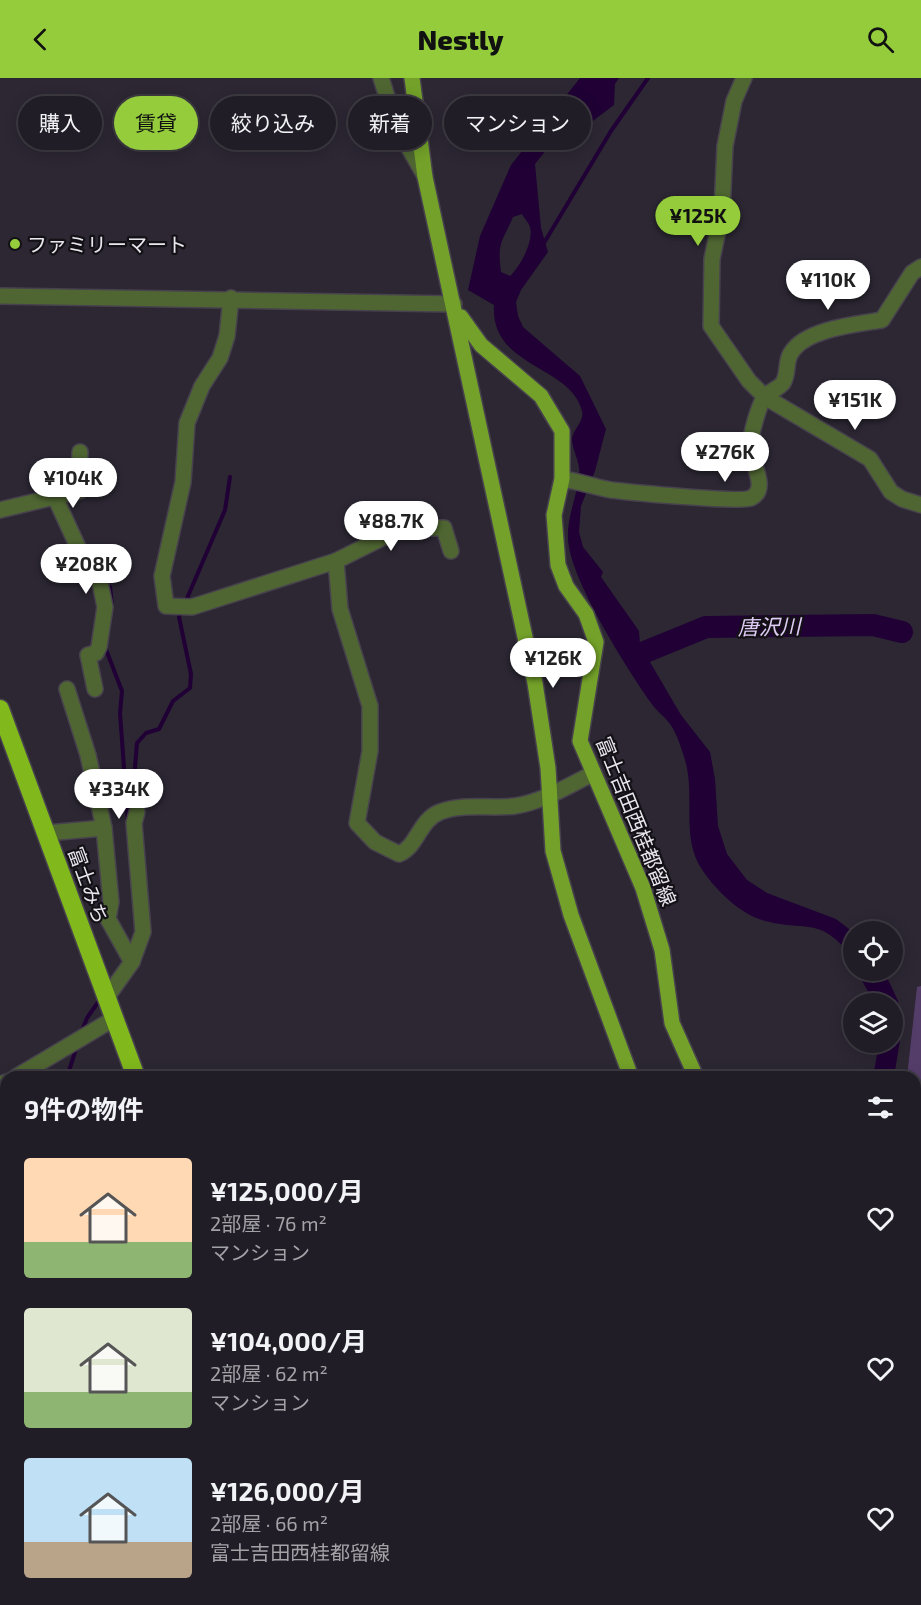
<!DOCTYPE html>
<html lang="ja">
<head>
<meta charset="utf-8">
<style>
	body { margin:0; font-family:"Exo 2","Noto Sans JP",sans-serif; background:#2d2a32; color:#f1f3f6; height:100vh; display:flex; flex-direction:column; font-size:22px; white-space:nowrap }
	* { box-sizing:border-box; margin:0 }
	p { font-size:20px; color:#a2a2a7 }
	.icon { flex:none; width:33px; height:33px; fill:none; stroke:currentColor; stroke-width:2; stroke-linecap:round; stroke-linejoin:round }
	.map { position:relative; flex:1; overflow:hidden }
	.sheet { position:absolute; left:0px; top:993px; width:921px; height:534px; display:flex; flex-direction:column; background:#211d26; border-radius:18px 18px 0 0; box-shadow:0 3px 15px #0003,0 0 0 2px #3e3b43 }
	.sheet>* { flex:none }
	.guide { position:absolute; left:18px; top:18px; width:600px; height:54px; display:flex; gap:12px }
	.buttons { position:absolute; left:843px; top:843px; display:grid; gap:12px }
	.buttons a { display:grid; place-items:center; width:60px; height:60px; border-radius:50%; background:#211d26; box-shadow:0 3px 15px #0003,0 0 0 2px #3e3b43; font-size:30px }
	.price { position:absolute; translate:-50% -51px; padding:0 14px; border-radius:21px; background:#fff; color:#222; font-size:20px; line-height:39px; filter:drop-shadow(0 2px 3px #0008) }
	.price::after { content:''; position:absolute; left:50%; top:36px; width:18px; height:14px; margin-left:-9px; background:inherit; clip-path:polygon(0 0,100% 0,50% 100%) }
	.price.active { background:#94cc3c; color:#111 }
	ul { padding:0; list-style:none }
	li { display:flex; align-items:center; gap:18px; height:150px; padding:0 24px }
	li span { display:grid; place-items:center; flex:none; width:168px; height:120px; border-radius:6px; color:#555 }
	li>.icon { margin-inline-start:auto }
	span .icon { width:72px; height:72px; fill:#fffc; stroke-width:1 }
	li b { font-size:26px }
	h2 { display:flex; justify-content:space-between; align-items:center; height:72px; padding:0 24px; font-size:26px }
	.pill { padding:0 21px; border-radius:27px; background:#211d26; box-shadow:0 3px 15px #0003,0 0 0 2px #3e3b43; font-size:21px; line-height:54px }
	.pill.active { background:#94cc3c; color:#111 }
	header { display:flex; justify-content:space-between; align-items:center; height:78px; padding:0 24px; background:#94cc3c; color:#111; font-size:27px; font-weight:800 }
	.map>svg:first-child { display:block }
</style>
</head>
<body>
<header><svg class="icon" aria-label="back" viewBox="0 0 24 24"><path d="M15 5l-7 7 7 7"/></svg>Nestly<svg class="icon" aria-label="search" viewBox="0 0 24 24"><circle cx="10" cy="10" r="6"/><path d="M15 15l6 6"/></svg></header>
<div class="map">
<svg width="921" height="1527" viewBox="0 0 921 1527">
	<rect width="100%" height="100%" fill="#2c2733"/>
	<path fill="#553d6a" d="M921,908V1261L915,1255V999H907L917,909Z"/>
	<g fill="#200035" fill-rule="evenodd">
		<path d="M580,0H619L615,6L614,27L586,48L559,56L535,86L541,150L548,174L521,212L516,224L518,238L523,249L580,298L606,351L595,393L581,428L579,454L583,469L603,494L601,499L639,553L640,567L681,637L710,674L715,701L718,748L727,776L747,802L767,815L836,841L853,854V880C819,836 806,855 762,842C739,835 716,812 703,793C679,759 697,717 684,679C681,669 677,657 672,649C667,640 657,634 651,625C626,589 576,510 569,469C564,444 577,421 579,397C581,386 573,374 572,362C572,352 585,343 582,333C571,287 490,290 494,227L468,212L480,158L511,87ZM522,136C524,140 529,145 530,149C534,163 520,189 510,198L501,194C497,163 502,165 513,139Z"/>
		<path d="M857,893H884L898,923L900,962L894,999H873L879,965L892,964V926L874,925Z"/>
	</g>
	<g fill="none" stroke-linecap="round" stroke-linejoin="round">
		<g stroke="#200035" stroke-width="4">
			<path d="M544,165L611,53L648,0"/>
			<path d="M110,509L112,527"/>
			<path d="M185,525L225,432L230,399"/>
			<path d="M105,569L122,613L120,635L128,744"/>
			<path d="M134,701L137,665L146,655L159,651L173,623L190,610L191,596L179,539L182,532"/>
			<path d="M81,955L87,940L101,920"/>
			<path d="M67,999L77,968"/>
		</g>
		<path stroke="#200035" stroke-width="22" d="M640,576L706,549L873,547L902,554"/>
		<g stroke="#47424d" stroke-width="18">
			<g id="minor">
				<path d="M381,0L396,47L425,98"/>
				<path d="M744,0L734,23L725,68L722,133L712,181L711,248L749,303L765,319L870,381L891,414L902,421L921,427"/>
				<path d="M0,218L454,226"/>
				<path d="M231,220L227,258L220,280L202,308L187,345L183,404L162,498L166,528L192,529L336,483L340,531L370,628V673L357,745L375,764L399,776C418,768 419,742 440,734C462,725 492,731 515,728C542,724 568,708 592,696"/>
				<path d="M562,401C578,403 594,409 611,412C628,414 741,425 751,420C769,411 752,386 750,371C749,362 759,325 765,319C770,313 778,311 783,305C789,295 785,284 791,275C805,251 857,246 882,242L912,195L921,189"/>
				<path d="M55,419L82,478L99,500L105,529L99,569L96,575L88,577L95,611"/>
				<path d="M0,432L79,413L80,374"/>
				<path d="M336,483L402,450H444L451,473"/>
				<path d="M67,611L88,677L104,750L111,824L108,841L132,884"/>
				<path d="M46,755L104,750"/>
				<path d="M107,919L132,884L143,854L134,745L137,734"/>
				<path d="M16,999L115,940"/>
				<path d="M0,1007L6,1004"/>
				<path d="M0,1295H6"/>
				<path d="M0,1483L6,1513"/>
				<path d="M7,1521L9,1527"/>
				<path d="M700,1521L705,1527"/>
				<path d="M888,1521L894,1527"/>
				<path d="M594,1527L597,1521"/>
			</g>
		</g>
		<g stroke="#47424d" stroke-width="18">
			<g id="major">
				<path d="M412,0L425,99L535,605L548,690L553,773L571,837L631,999"/>
				<path d="M461,239L481,267L541,318L562,353V401L554,437L558,487L566,508L586,536L596,564L580,663L643,810L662,872L672,945L696,999"/>
				<path d="M915,1519L921,1524"/>
			</g>
		</g>
		<g stroke="#47424d" stroke-width="21">
			<g id="highway">
				<path d="M0,631L136,999"/>
				<path d="M326,1521L329,1527"/>
			</g>
		</g>
		<use href="#minor" stroke="#4f6632" stroke-width="15"/>
		<use href="#major" stroke="#73a129" stroke-width="15"/>
		<use href="#highway" stroke="#81b81c" stroke-width="18"/>
	</g>
	<circle fill="#94cc3c" stroke="#131116" stroke-width="2" cx="15" cy="166" r="6"/>
	<g text-anchor="middle" dominant-baseline="central" stroke-width="4.5" stroke-linejoin="round" paint-order="stroke">
		<g font-size="20" fill="#eae6ee" stroke="#131116" text-anchor="start">
			<text x="27" y="166">ファミリーマート</text>
		</g>
		<g font-size="20" fill="#eae6ee" stroke="#131116">
			<text transform="translate(637 743) rotate(68)">富士吉田西桂都留線</text>
			<text transform="translate(89 807) rotate(70)">富士みち</text>
		</g>
		<g font-size="21" font-style="italic" fill="#e0ccf6" stroke="#131116">
			<text transform="translate(769 548) rotate(-1)">唐沢川</text>
		</g>
	</g>
</svg>
<div class="buttons">
<a><svg class="icon" aria-label="locate" viewBox="0 0 24 24"><circle cx="12" cy="12" r="6"/><path d="M12 2v4M12 18v4M2 12h4M18 12h4"/></svg></a>
<a><svg class="icon" aria-label="layers" viewBox="0 0 24 24"><path d="M12 4l9 5-9 5-9-5zM3 14l9 5 9-5"/></svg></a>
</div>
<b class="price active" style="left:698px;top:169px">¥125K</b>
<b class="price" style="left:828px;top:233px">¥110K</b>
<b class="price" style="left:855px;top:353px">¥151K</b>
<b class="price" style="left:725px;top:405px">¥276K</b>
<b class="price" style="left:73px;top:431px">¥104K</b>
<b class="price" style="left:391px;top:474px">¥88.7K</b>
<b class="price" style="left:86px;top:517px">¥208K</b>
<b class="price" style="left:553px;top:611px">¥126K</b>
<b class="price" style="left:119px;top:742px">¥334K</b>
<div class="guide">
<a class="pill">購入</a>
<a class="pill active">賃貸</a>
<a class="pill">絞り込み</a>
<a class="pill">新着</a>
<a class="pill">マンション</a>
</div>
<section class="sheet">
<h2>9件の物件<svg class="icon" aria-label="filters" viewBox="0 0 24 24"><path d="M4 7h16M4 17h16"/><circle cx="9" cy="7" r="2"/><circle cx="15" cy="17" r="2"/></svg></h2>
<ul>
<li><span style="background:linear-gradient(#ffd9b3 70%,#8fb573 0)"><svg class="icon" aria-label="home" viewBox="0 0 24 24"><path d="M3 11l9-7 9 7M6 9v11h12V9"/></svg></span><div><b>¥125,000/月</b><p>2部屋 · 76 m²</p><p>マンション</p></div><svg class="icon" aria-label="heart" viewBox="0 0 24 24"><path d="M12 20l-8-8c-3-5 5-10 8-4 3-6 11-1 8 4z"/></svg></li>
<li><span style="background:linear-gradient(#dfe7d0 70%,#8fb573 0)"><svg class="icon" aria-label="home" viewBox="0 0 24 24"><path d="M3 11l9-7 9 7M6 9v11h12V9"/></svg></span><div><b>¥104,000/月</b><p>2部屋 · 62 m²</p><p>マンション</p></div><svg class="icon" aria-label="heart" viewBox="0 0 24 24"><path d="M12 20l-8-8c-3-5 5-10 8-4 3-6 11-1 8 4z"/></svg></li>
<li><span style="background:linear-gradient(#bfe0f5 70%,#b9a48a 0)"><svg class="icon" aria-label="home" viewBox="0 0 24 24"><path d="M3 11l9-7 9 7M6 9v11h12V9"/></svg></span><div><b>¥126,000/月</b><p>2部屋 · 66 m²</p><p>富士吉田西桂都留線</p></div><svg class="icon" aria-label="heart" viewBox="0 0 24 24"><path d="M12 20l-8-8c-3-5 5-10 8-4 3-6 11-1 8 4z"/></svg></li>
</ul>
</section>
</div>
</body>
</html>
